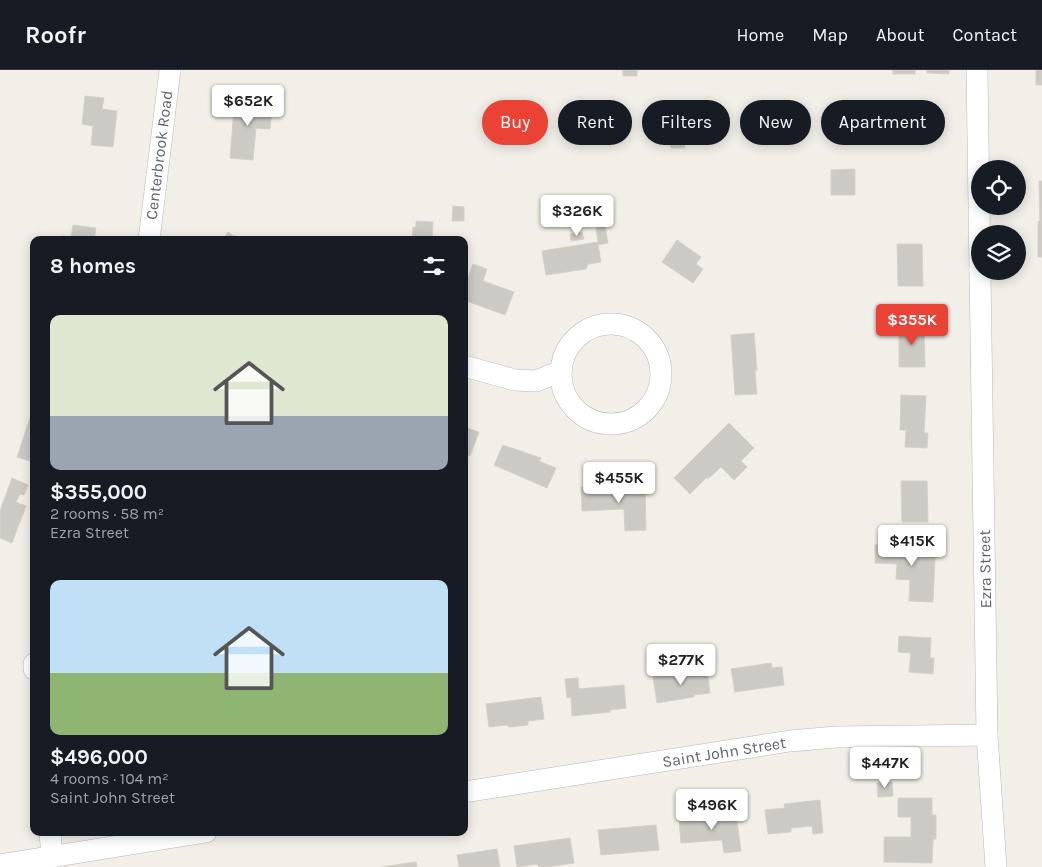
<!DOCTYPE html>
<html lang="en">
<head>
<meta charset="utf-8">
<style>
	body { margin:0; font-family:Karla,sans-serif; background:#20242c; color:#f1f3f6; height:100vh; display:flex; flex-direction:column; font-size:19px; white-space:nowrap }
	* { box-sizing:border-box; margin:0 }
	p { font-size:16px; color:#9ea1a6 }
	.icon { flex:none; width:28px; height:28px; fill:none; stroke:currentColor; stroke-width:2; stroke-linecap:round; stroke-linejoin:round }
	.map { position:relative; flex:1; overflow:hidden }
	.panel { position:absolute; left:30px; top:166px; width:438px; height:600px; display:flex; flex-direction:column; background:#171b24; border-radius:10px; box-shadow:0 2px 12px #0003 }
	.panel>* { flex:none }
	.banner { position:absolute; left:482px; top:30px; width:475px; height:45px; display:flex; gap:10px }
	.fabs { position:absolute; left:971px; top:90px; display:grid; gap:10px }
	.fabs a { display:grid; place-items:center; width:55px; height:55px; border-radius:50%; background:#171b24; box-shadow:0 2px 12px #0003; font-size:25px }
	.price { position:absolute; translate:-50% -42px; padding:0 11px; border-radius:5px; background:#fff; color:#222; font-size:16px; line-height:32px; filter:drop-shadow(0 1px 2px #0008) }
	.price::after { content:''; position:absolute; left:50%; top:30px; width:15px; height:11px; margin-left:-8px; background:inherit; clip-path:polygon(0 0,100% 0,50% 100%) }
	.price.selected { background:#ea4335; color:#fff }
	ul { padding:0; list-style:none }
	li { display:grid; align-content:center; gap:10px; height:265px; padding:0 20px }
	li span { display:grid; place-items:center; height:155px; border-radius:10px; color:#555 }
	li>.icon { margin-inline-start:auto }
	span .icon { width:90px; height:90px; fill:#fffc; stroke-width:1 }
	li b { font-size:21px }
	h2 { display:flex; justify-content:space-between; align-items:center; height:60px; padding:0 20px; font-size:21px }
	.tag { padding:0 18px; border-radius:22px; background:#171b24; box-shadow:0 2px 12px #0003; font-size:18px; line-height:45px }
	.tag.selected { background:#ea4335; color:#fff }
	header { display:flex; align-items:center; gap:30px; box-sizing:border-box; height:70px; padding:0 25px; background:#171b24; border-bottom:1px solid #363941 }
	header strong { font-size:24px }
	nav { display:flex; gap:28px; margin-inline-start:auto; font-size:18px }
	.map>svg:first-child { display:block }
</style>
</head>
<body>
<header>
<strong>Roofr</strong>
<nav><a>Home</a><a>Map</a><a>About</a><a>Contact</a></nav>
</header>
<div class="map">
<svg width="1042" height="797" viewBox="0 0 1042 797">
	<rect width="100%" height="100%" fill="#f1efe8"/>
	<g fill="#cccac5" stroke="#d6d1c6">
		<rect x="623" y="0" width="14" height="6"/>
		<rect x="893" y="0" width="22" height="4"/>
		<path d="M927,0H949V4L927,3Z"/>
		<rect x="1036" y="0" width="6" height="15"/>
		<path d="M85,26L104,28L102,39L117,41L113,77L91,75L93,56L82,54Z"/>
		<path d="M235,27L260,29L259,38L272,39L270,59L256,58L253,90L230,88Z"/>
		<path d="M670,64H682L685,78H671Z"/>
		<path d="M855,99V125H831V100Z"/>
		<path d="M1039,111H1042V187H1038V152L1040,150Z"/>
		<path d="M453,136L464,137V151H452Z"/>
		<path d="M416,151L433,152L432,170H412L413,157H416Z"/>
		<path d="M73,155L96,158L94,170H61L62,166L71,167Z"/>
		<path d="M605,156L608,173L598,175L601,192L588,194L586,199L546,205L542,181L598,172L596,158Z"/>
		<path d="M228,162L239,170H223Z"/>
		<path d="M582,162L584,169L571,171L570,164Z"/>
		<path d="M677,170L701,187L696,194L703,199L693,213L662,192Z"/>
		<path d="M897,174H922L923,216H898Z"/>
		<path d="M473,194L487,199L483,211L514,222L505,245L464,230V219Z"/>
		<path d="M924,254L925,297H899V255Z"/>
		<path d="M754,263L757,300H755L757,324L735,325L731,265Z"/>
		<path d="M901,325L926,326L924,363H928L927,378L905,377L906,360H900Z"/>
		<path d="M34,336V392L17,387Z"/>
		<path d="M729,353L754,378L741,391L747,397L734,410L721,397L709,408H706L690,424L674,408Z"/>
		<path d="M464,357L479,362L470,386L464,383Z"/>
		<path d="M503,375L541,388L539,391L556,398L547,418L494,395Z"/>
		<path d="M12,408L28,415L24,425L20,424L16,432L26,436L12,473L0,468V441Z"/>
		<path d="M901,411H927L928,452H902Z"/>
		<path d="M645,416L646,460L625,461L624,439L582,441L581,417H597V421H608V417Z"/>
		<path d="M897,472L937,474V488H935L933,532L909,531L910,510L896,509L897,494L875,493V475L897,476Z"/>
		<path d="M899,566L931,568L930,588H934L933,604L909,602L911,583L898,582Z"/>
		<path d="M771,593L772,598L782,597L784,615L735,622L731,599Z"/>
		<path d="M707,601L710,623L694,625V627L657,633L653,607L671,604V606Z"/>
		<path d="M578,608L579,619L624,615L626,638L610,640V642L572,646L571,627L567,628L565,609Z"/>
		<path d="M541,627L544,649L528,651V655L509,657L507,655L489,657L486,634Z"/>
		<path d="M892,712L893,726L878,727L877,713Z"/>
		<path d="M898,728H932V745H936V769H933L932,793L884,792V767H911V747H898Z"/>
		<path d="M820,730L823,763L813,764L812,756L791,758V762L768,764L765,740L785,738L784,734Z"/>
		<path d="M736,744L741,781L724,783L722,770L681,773L679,748Z"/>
		<path d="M656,755L659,780L601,785L598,760Z"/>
		<path d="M570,768L574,793L547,797H539L537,794L517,797L514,776Z"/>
		<path d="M497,779L500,797H459L457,785Z"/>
		<path d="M416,792L417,797H381Z"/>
	</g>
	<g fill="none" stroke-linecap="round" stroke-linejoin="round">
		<g stroke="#b5b8bc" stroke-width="22">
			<g id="minor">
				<path d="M977,0L980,201"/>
				<path d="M149,170L170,0"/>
				<path d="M980,201L987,665L996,797"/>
				<circle cx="611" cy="304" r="50"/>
				<path d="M464,296L515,310L536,311L561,301"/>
				<path d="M34,594V599"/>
				<path d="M464,722L790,671L836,667L987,665"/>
				<path d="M50,762L52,787"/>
				<path d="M0,795L206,762"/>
			</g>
		</g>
		<use href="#minor" stroke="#fff" stroke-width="21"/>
	</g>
	<g text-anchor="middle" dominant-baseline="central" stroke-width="4" stroke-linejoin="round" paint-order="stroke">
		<g font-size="16" fill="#5f6368" stroke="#fff">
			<text transform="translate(159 85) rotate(-83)">Centerbrook Road</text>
			<text transform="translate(985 499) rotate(-91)">Ezra Street</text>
			<text transform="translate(724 682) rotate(-9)">Saint John Street</text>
		</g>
	</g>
</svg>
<div class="fabs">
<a><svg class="icon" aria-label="locate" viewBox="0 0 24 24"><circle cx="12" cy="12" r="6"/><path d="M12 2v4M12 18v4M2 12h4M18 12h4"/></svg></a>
<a><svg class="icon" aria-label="layers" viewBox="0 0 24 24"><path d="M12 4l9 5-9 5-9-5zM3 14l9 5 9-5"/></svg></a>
</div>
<b class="price" style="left:248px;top:57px">$652K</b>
<b class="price" style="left:577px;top:167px">$326K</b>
<b class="price selected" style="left:912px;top:276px">$355K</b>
<b class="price" style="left:619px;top:434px">$455K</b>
<b class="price" style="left:912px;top:497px">$415K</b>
<b class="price" style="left:681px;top:616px">$277K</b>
<b class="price" style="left:885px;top:719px">$447K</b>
<b class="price" style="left:712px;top:761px">$496K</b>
<div class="banner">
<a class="tag selected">Buy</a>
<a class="tag">Rent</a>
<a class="tag">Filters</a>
<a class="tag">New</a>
<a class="tag">Apartment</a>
</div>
<section class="panel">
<h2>8 homes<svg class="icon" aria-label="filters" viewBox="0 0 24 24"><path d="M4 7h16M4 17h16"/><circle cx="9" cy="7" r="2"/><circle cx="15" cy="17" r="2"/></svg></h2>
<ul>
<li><span style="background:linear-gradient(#dfe7d0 65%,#9aa5b1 0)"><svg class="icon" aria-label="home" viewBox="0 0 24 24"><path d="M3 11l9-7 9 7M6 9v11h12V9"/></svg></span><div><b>$355,000</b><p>2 rooms · 58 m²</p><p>Ezra Street</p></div></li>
<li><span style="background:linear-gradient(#bfe0f5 60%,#8fb573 0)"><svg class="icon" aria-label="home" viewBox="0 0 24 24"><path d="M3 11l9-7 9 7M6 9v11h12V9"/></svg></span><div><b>$496,000</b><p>4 rooms · 104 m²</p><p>Saint John Street</p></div></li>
</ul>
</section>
</div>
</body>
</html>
